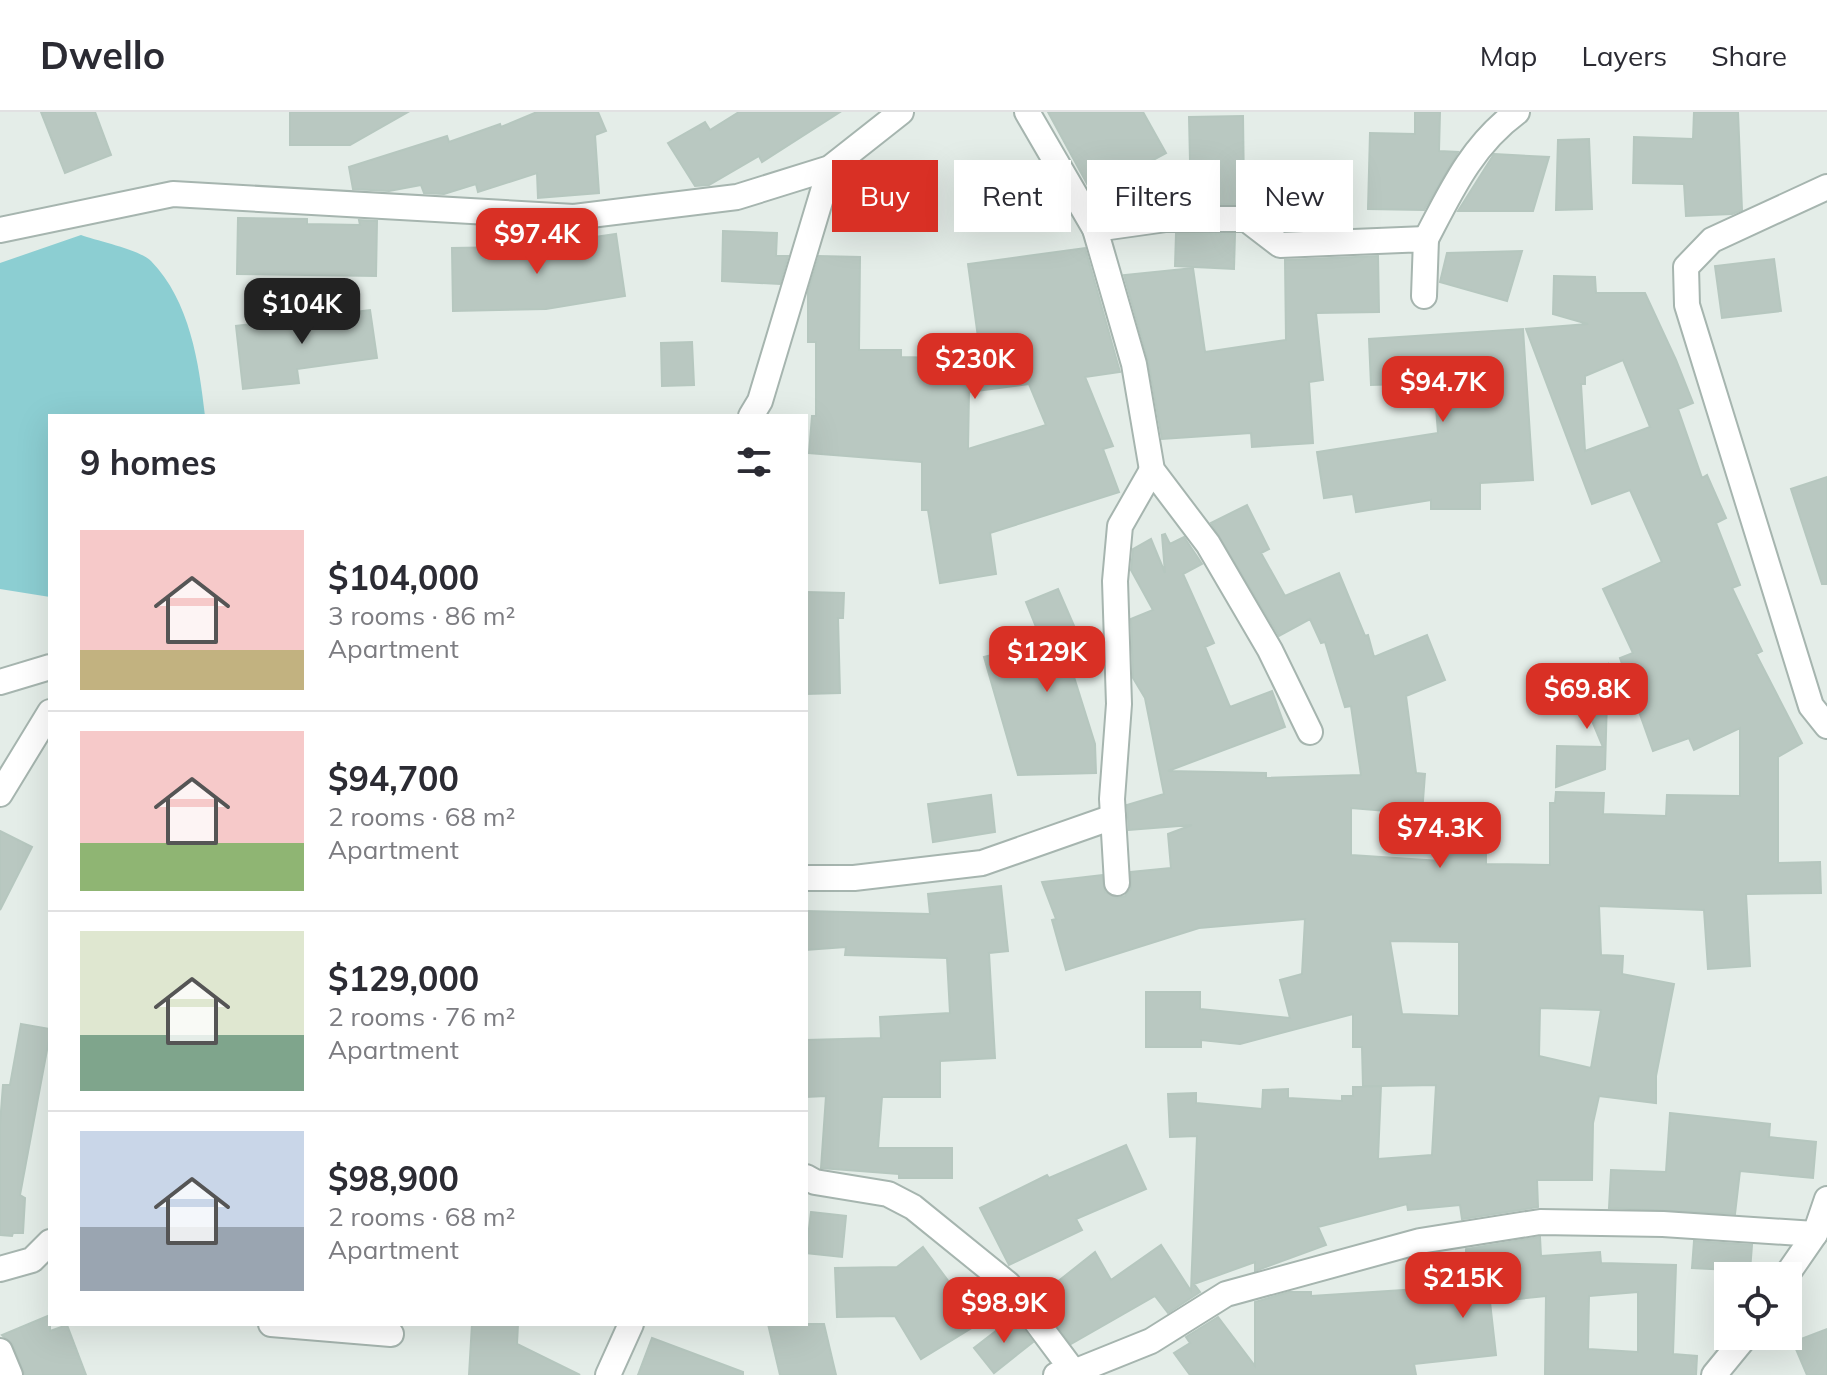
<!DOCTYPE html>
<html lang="en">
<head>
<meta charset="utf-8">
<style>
	body { margin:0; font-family:Mulish,sans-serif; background:#f7f7f7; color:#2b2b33; height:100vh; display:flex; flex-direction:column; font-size:30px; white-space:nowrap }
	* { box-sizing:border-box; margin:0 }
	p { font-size:26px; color:#7c7c81 }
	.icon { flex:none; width:44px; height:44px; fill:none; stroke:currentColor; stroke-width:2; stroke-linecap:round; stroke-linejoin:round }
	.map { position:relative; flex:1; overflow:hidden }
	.panel { position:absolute; left:48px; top:302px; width:760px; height:912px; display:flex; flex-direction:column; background:#fff; border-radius:0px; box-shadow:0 8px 32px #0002 }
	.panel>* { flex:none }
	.hud { position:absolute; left:832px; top:48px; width:760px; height:72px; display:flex; gap:16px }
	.controls { position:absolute; left:1714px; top:1150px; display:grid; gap:16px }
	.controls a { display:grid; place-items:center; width:88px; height:88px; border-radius:0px; background:#fff; box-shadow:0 8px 32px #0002; font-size:40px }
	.price { position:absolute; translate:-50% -68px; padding:0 18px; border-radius:16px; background:#d93025; color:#fff; font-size:26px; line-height:52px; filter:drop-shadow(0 2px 4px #0008) }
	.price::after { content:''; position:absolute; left:50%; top:48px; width:24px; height:18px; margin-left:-12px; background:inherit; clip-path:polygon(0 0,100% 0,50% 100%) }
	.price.on { background:#222; color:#fff }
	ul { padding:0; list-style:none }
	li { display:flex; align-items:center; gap:24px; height:200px; padding:0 32px }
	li+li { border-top:2px solid #e1e1e2 }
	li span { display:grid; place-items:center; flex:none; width:224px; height:160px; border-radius:0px; color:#555 }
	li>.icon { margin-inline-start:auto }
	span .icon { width:96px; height:96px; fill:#fffc; stroke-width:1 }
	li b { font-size:34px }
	h2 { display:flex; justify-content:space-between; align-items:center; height:96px; padding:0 32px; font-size:34px }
	.pill { padding:0 28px; border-radius:0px; background:#fff; box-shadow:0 8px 32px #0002; font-size:28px; line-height:72px }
	.pill.on { background:#d93025; color:#fff }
	header { display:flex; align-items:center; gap:48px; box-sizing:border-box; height:112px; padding:0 40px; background:#fff; border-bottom:2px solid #e1e1e2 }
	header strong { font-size:38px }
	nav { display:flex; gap:44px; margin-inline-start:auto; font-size:28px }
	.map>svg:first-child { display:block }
</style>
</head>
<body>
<header>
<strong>Dwello</strong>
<nav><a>Map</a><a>Layers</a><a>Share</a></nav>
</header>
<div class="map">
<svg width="1827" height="1263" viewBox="0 0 1827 1263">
	<rect width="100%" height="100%" fill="#e4ede8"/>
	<path fill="#8cced2" d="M81,123C97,129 141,138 151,149C190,189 199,251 205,304H50V485L0,477V151Z"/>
	<g fill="#b9c8c1" stroke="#b6c7bf" stroke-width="2" fill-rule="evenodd">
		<path d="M41,0H95L111,43L65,61Z"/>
		<path d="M290,0H408L350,33H290Z"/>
		<path d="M537,0H598L606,19L595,23L599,81L538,86L537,61L478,80L476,72L444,82L424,81L421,73L389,79L353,77L349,55L447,24L449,30L500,12L501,15Z"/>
		<path d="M739,0H840L762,50L759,44L709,73L695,74L668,31L705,10L710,18Z"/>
		<path d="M1048,0H1143L1166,41L1092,81Z"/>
		<path d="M1415,0H1440L1439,39L1458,40L1424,98L1368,97L1370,21L1415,22Z"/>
		<path d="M1694,0H1738L1742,98L1732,102L1686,104L1684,72L1633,71L1634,25L1693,27Z"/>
		<path d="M1243,4L1244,79H1237V92H1191L1189,5Z"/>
		<path d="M1589,27L1592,97L1556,98L1558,28Z"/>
		<path d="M1494,42L1549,45L1533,99H1458Z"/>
		<path d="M238,106L307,107V112L360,113L359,108L377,109L376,164L237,162Z"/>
		<path d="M723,119L777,121L776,144H788L780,172L722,169Z"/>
		<path d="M616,122L625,184L546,197L453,199L452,136L567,134V129Z"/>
		<path d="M1176,122H1235L1234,157L1175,154Z"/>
		<path d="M1085,136L1120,260L1085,265L1113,334L1103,337L1119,380L990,421L996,462L940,471L928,398H922V350L809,341L812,304H816V230H808V180L819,144L860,145L859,238H901V245L981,247L968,152ZM1029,272L1046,313L968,337L969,280Z"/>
		<path d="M1522,139L1507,189L1440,170L1447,141Z"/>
		<path d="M1378,144L1379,200L1316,201L1323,268L1309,270L1313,331L1252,335L1251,321L1162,327L1148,248L1124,163L1193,156L1205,240L1286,228L1285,148Z"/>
		<path d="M1774,147L1781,199L1722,206L1715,154Z"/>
		<path d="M1554,164L1595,165L1596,181H1645L1676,248L1693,291L1678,297L1702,366L1707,363L1726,406L1716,411L1740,473L1732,476L1762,539L1756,542L1802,631L1778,645V751L1820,750L1821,781L1746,782L1750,854L1708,857L1704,798L1599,794L1601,843L1623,844L1622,862L1674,872L1656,964V991L1599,984L1593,1011L1592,1068H1537L1538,1095L1462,1107L1460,1093L1408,1098L1407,1092L1318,1115L1326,1133L1263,1156L1255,1159V1150L1194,1172L1200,1180L1168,1201L1155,1184L1071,1232L1037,1186L1095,1140L1111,1168L1161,1133L1191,1179L1197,1024L1170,1025L1168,982L1196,981V991L1262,997L1263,978L1288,977V986L1342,989V984H1353V975L1380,974H1363L1362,935H1353V902L1240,932L1201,928V935H1146V880H1200V897L1290,906L1280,868L1302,862L1305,807L1199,816L1066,858L1052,808L1056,807L1042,770L1102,763L1105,780L1117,786L1125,784L1131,777V760L1171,756L1168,722L1192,713L1129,718L1127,693L1164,682L1145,586L1133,566L1131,507L1153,498L1131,458L1133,437L1151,427L1165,461L1162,423L1165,422L1170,432L1184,425L1202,452L1183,462L1214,531L1205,535L1230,595L1272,579L1285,615L1168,659L1266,661V666L1361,663L1351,594L1345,595L1325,530L1321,531L1310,507L1279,524L1211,411L1247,393L1269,437L1261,441L1285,484L1339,461L1365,524L1368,523L1374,545L1427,523L1445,568L1406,584L1416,661L1425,662L1422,702L1351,696V743L1441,749V708L1486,707V752L1550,753V691H1555L1556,680L1604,681L1603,702L1666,704L1667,683L1740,684V616L1694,638L1689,626L1653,639L1620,546L1633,541L1603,477L1662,450L1630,378L1592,392L1526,217L1588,212L1553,202ZM1623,248L1650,315L1585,339L1581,272H1585V264ZM1390,829L1459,830V904L1402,902ZM1540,896L1601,898L1591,956L1539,944ZM1436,973L1432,1043L1378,1047L1381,974Z"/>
		<path d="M370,198L377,246L297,257L299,271L243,277L236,214Z"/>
		<path d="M1523,217L1533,368L1480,371V397H1431V388L1356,400L1353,382L1324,386L1317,340L1438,321L1434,271L1371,273L1369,227Z"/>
		<path d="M692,230L694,273L662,274L661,231Z"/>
		<path d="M1827,365V472H1822L1791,377Z"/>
		<path d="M1058,477L1081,530L1102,523L1103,555L1074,565L1095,632L1096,661L1018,663L984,545L1042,530L1026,490Z"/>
		<path d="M806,480L844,481L843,506H838L840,581L806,582Z"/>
		<path d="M1608,552L1605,657L1556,675L1557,634L1603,635L1574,566Z"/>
		<path d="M991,683L995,720L933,730L928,692Z"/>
		<path d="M0,719L32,735L0,798Z"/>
		<path d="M1001,774L1008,839L989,841L995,946L940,949V985H882L878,1036H952V1066H899V1062L821,1056L826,984L806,985V928L881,926L880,905L950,901L947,846L845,843L846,835L806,838V799L930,802L928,782Z"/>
		<path d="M21,912L50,917V922L20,1083L25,1086L23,1121H13L12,1124L0,1123V1012L3,973H10Z"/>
		<path d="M1670,1001L1770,1012L1769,1025L1816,1030L1813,1066L1740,1059L1735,1102L1609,1096L1611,1058L1666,1060Z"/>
		<path d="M1126,1033L1146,1077L1076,1107L1082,1118L1009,1153L980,1096L1047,1063L1049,1066Z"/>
		<path d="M811,1100L846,1104L842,1145L806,1141Z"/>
		<path d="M1540,1125L1541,1144L1600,1140L1601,1151L1676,1153L1673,1242L1697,1244L1696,1263H1545L1546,1184L1490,1190L1496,1243L1414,1252L1416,1263H1190L1174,1241L1190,1231L1186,1225L1218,1205L1255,1254V1190L1289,1180H1311V1184L1419,1177L1417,1147L1466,1143V1137ZM1638,1180V1240L1588,1237L1589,1184Z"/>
		<path d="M1694,1129L1752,1133L1750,1159L1692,1156Z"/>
		<path d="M923,1135L952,1174L975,1214L921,1247L895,1204L837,1205L835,1156L897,1155Z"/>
		<path d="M50,1203V1219L67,1213L86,1263H25L13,1233L2,1223Z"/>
		<path d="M1014,1205L1033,1230L994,1261L974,1236Z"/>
		<path d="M472,1212H518L517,1232L580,1263H469Z"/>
		<path d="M768,1212H824L836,1263H780Z"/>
		<path d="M1827,1217V1263H1807L1793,1230Z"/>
		<path d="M652,1226L743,1260V1263H638Z"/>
	</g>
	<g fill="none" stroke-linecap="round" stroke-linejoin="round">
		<g stroke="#a6b5af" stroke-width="28">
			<g id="minor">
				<path d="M1027,0L1095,117L1134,252L1152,358L1208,432L1270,538L1310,620"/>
				<path d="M1827,75L1712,128L1686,155L1687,193L1811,594L1827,614"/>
				<path d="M1095,117L1166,107H1246L1280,133L1426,127L1424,184"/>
				<path d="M0,118L173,82L574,105L737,85L830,56L901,0"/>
				<path d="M1426,127C1451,79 1472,33 1517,0"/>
				<path d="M751,304L760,289L830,56"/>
				<path d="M0,570L50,555"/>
				<path d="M0,682L50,600"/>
				<path d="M806,766H854L982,751L1113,705"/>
				<path d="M1117,771L1112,687L1119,592L1115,469L1120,414L1152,358"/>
				<path d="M806,1065L815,1070L888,1082L913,1095L1008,1172L1076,1263"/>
				<path d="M0,1157L32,1148L50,1130"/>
				<path d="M1786,1164L1815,1122L1827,1087"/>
				<path d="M271,1212L391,1222"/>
				<path d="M0,1239L10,1263"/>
				<path d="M608,1263L631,1212"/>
				<path d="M1056,1263L1074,1260L1151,1229L1226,1182L1420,1129L1540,1110L1663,1112L1815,1122"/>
				<path d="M1714,1263L1746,1224"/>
			</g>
		</g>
		<use href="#minor" stroke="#fff" stroke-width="24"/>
	</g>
</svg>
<div class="controls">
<a><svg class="icon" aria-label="locate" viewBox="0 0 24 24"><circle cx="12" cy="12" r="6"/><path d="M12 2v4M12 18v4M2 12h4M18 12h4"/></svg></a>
</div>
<b class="price" style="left:537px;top:164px">$97.4K</b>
<b class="price on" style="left:302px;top:234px">$104K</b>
<b class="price" style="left:975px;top:289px">$230K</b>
<b class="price" style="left:1443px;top:312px">$94.7K</b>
<b class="price" style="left:1047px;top:582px">$129K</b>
<b class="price" style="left:1587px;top:619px">$69.8K</b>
<b class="price" style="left:1440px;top:758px">$74.3K</b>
<b class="price" style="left:1463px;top:1208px">$215K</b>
<b class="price" style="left:1004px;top:1233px">$98.9K</b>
<div class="hud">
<a class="pill on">Buy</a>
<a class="pill">Rent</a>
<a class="pill">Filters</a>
<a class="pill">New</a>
</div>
<section class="panel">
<h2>9 homes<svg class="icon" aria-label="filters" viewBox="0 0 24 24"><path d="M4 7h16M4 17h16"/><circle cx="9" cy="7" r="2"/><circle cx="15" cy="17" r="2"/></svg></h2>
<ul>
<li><span style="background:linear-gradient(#f6c9c9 75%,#c2b280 0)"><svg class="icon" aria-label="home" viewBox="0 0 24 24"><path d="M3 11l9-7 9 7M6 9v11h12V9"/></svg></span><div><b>$104,000</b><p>3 rooms · 86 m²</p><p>Apartment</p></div></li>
<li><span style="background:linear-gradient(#f6c9c9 70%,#8fb573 0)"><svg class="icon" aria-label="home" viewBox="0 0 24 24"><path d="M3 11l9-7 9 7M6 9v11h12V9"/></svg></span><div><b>$94,700</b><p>2 rooms · 68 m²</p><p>Apartment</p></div></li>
<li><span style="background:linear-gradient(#dfe7d0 65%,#7fa58c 0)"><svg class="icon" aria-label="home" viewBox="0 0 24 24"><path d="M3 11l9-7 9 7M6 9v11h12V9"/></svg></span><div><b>$129,000</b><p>2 rooms · 76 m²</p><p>Apartment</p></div></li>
<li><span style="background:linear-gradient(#c9d6e8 60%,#9aa5b1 0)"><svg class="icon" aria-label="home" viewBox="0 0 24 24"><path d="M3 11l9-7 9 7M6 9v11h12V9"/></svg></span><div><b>$98,900</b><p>2 rooms · 68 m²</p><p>Apartment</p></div></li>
</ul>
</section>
</div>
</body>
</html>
